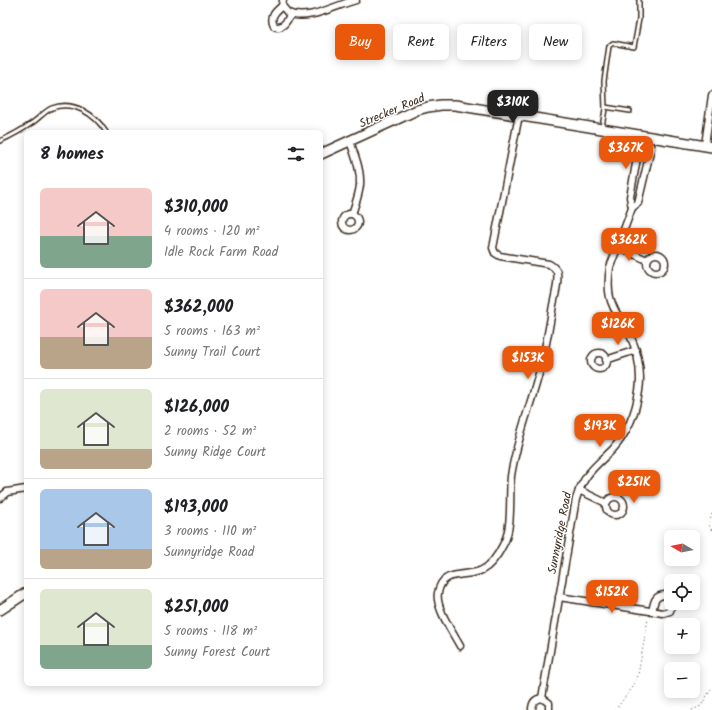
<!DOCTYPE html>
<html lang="en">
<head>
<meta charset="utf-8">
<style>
	body { margin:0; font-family:Kalam,sans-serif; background:#f6f6f6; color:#202124; height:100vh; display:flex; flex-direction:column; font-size:15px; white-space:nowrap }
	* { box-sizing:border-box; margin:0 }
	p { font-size:13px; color:#757577 }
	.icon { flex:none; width:22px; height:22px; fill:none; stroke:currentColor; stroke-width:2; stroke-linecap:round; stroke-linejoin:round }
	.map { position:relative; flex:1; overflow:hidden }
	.panel { position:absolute; left:24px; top:130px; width:299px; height:556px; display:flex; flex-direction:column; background:#fff; border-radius:6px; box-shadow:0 2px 10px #0003 }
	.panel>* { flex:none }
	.guide { position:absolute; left:335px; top:24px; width:317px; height:36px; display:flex; gap:8px }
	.needle { width:26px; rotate:279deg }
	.controls { position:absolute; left:664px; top:530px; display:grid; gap:8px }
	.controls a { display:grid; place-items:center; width:36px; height:36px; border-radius:6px; background:#fff; box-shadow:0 2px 10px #0003; font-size:20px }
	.price { position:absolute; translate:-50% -34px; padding:0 9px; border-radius:8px; background:#ea580c; color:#fff; font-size:13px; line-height:26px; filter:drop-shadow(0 1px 2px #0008) }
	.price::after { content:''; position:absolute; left:50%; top:24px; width:12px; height:9px; margin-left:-6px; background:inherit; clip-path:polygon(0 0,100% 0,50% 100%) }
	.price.current { background:#222; color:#fff }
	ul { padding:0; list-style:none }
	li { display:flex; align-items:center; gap:12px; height:100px; padding:0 16px }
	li+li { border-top:1px solid #e0e0e0 }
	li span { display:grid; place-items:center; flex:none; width:112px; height:80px; border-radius:6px; color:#555 }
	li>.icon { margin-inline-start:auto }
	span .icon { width:48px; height:48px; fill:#fffc; stroke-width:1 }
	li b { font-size:17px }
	h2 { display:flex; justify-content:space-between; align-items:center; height:48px; padding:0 16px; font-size:17px }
	.chip { padding:0 14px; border-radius:6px; background:#fff; box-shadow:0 2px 10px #0003; font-size:14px; line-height:36px }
	.chip.current { background:#ea580c; color:#fff }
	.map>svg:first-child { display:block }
</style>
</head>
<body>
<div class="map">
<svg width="712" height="710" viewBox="0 0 712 710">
	<rect width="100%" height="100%" fill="#fff"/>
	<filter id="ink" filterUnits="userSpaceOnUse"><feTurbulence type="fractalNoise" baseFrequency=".025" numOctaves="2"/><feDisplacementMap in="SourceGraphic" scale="8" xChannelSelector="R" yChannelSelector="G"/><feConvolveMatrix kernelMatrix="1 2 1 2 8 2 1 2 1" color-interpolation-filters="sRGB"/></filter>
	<g filter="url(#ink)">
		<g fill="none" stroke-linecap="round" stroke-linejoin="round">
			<g stroke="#3b2a1e" stroke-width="6">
				<g id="lane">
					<path d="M605,107L630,111"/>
					<path d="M602,127L605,109L604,81L609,46L613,43L634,47L639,19V0"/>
					<path d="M0,141C11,136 22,130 32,123C38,119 45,111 52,108C73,100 95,114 106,132"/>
				</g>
			</g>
			<g stroke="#3b2a1e" stroke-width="9">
				<g id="street">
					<path d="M283,0L282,6L288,13C307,22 336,5 356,0"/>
					<path d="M282,6C276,11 269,17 274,26C282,30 287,21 291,14"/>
					<path d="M350,141C355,156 361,170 360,185C359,195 355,205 352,214"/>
					<path d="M705,145L712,95"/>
					<path d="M632,208L638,203L651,148L647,137"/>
					<circle cx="350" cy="222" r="8"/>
					<path d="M618,247L647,260"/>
					<circle cx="656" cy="263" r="9"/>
					<circle cx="599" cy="361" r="8"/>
					<path d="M606,360L636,350"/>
					<path d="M579,490L606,503"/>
					<circle cx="615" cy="506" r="9"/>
					<path d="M0,498L7,492L26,489"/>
					<path d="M559,597L663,613L670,611L672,603"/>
					<path d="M652,612C654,603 654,596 664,595L671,600"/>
					<path d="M460,646C453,633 435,607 438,593C442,568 466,578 482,570C492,565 498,555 503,545C513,528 509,496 511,476C516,442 529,410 538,377C545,353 549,329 553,305C555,295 559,283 557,272C555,268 553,266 549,264L500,256L495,253L493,248L519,115"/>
					<path d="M542,698L576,499C585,472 594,468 613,449C627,433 636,412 639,391C642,372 638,353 630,335C625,325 617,316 613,306C607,294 608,280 610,267L632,208L630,197L639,147L647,137"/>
					<path d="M532,710C532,703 535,699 542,698L549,703V710"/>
				</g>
			</g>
			<g stroke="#3b2a1e" stroke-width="12">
				<g id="secondary">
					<path d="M321,154L417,110L428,107L441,105H455L712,147"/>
					<path d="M0,610L26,593"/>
				</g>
			</g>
			<g stroke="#3b2a1e" stroke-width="1" stroke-dasharray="1 3" stroke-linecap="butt">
				<path d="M712,514L709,525L712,531"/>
				<path d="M615,710L633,687L638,675L648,619"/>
				<path d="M692,710L701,706L712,687"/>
			</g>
			<use href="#lane" stroke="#fff" stroke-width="3"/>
			<use href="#street" stroke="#fff" stroke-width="6"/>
			<use href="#secondary" stroke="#fff" stroke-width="9"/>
		</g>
	</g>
	<g text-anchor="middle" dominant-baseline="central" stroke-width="3" stroke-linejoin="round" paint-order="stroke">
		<g font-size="12" fill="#3b2a1e" stroke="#fff">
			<text transform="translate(392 111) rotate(-23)">Strecker Road</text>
			<text transform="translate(560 533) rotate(-79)">Sunnyridge Road</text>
		</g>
	</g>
</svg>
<div class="controls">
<a><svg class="needle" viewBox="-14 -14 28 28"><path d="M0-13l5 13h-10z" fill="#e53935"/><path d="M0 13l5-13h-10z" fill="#757577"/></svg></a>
<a><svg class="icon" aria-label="locate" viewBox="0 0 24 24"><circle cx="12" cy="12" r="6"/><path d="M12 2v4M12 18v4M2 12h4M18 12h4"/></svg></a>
<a>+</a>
<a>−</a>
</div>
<b class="price current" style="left:513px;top:124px">$310K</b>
<b class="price" style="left:626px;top:170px">$367K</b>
<b class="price" style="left:629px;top:262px">$362K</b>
<b class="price" style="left:618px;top:346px">$126K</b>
<b class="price" style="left:528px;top:380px">$153K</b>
<b class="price" style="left:600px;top:448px">$193K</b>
<b class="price" style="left:634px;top:504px">$251K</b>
<b class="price" style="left:612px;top:614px">$152K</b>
<div class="guide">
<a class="chip current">Buy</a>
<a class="chip">Rent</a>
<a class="chip">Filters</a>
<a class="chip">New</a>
</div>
<section class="panel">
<h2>8 homes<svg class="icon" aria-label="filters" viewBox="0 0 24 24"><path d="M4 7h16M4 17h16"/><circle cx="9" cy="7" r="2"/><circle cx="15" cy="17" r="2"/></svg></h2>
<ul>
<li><span style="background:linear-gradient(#f6c9c9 60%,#7fa58c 0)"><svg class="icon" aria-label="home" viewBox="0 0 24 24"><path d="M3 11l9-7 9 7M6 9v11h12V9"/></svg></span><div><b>$310,000</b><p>4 rooms · 120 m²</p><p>Idle Rock Farm Road</p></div></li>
<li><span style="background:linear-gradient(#f6c9c9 60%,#b9a48a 0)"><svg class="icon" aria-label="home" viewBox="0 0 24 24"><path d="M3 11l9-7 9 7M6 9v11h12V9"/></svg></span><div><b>$362,000</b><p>5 rooms · 163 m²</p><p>Sunny Trail Court</p></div></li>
<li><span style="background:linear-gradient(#dfe7d0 75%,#b9a48a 0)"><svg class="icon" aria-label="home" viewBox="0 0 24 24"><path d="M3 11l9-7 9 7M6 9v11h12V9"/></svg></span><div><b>$126,000</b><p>2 rooms · 52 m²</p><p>Sunny Ridge Court</p></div></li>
<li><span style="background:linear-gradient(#a9c7e8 75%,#b9a48a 0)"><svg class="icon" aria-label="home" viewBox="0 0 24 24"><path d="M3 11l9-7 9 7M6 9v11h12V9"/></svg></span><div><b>$193,000</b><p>3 rooms · 110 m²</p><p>Sunnyridge Road</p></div></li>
<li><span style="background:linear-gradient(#dfe7d0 70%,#7fa58c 0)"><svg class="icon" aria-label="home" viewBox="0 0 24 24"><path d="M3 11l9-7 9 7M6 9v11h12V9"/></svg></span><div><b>$251,000</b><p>5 rooms · 118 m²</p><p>Sunny Forest Court</p></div></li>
</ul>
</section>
</div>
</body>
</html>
